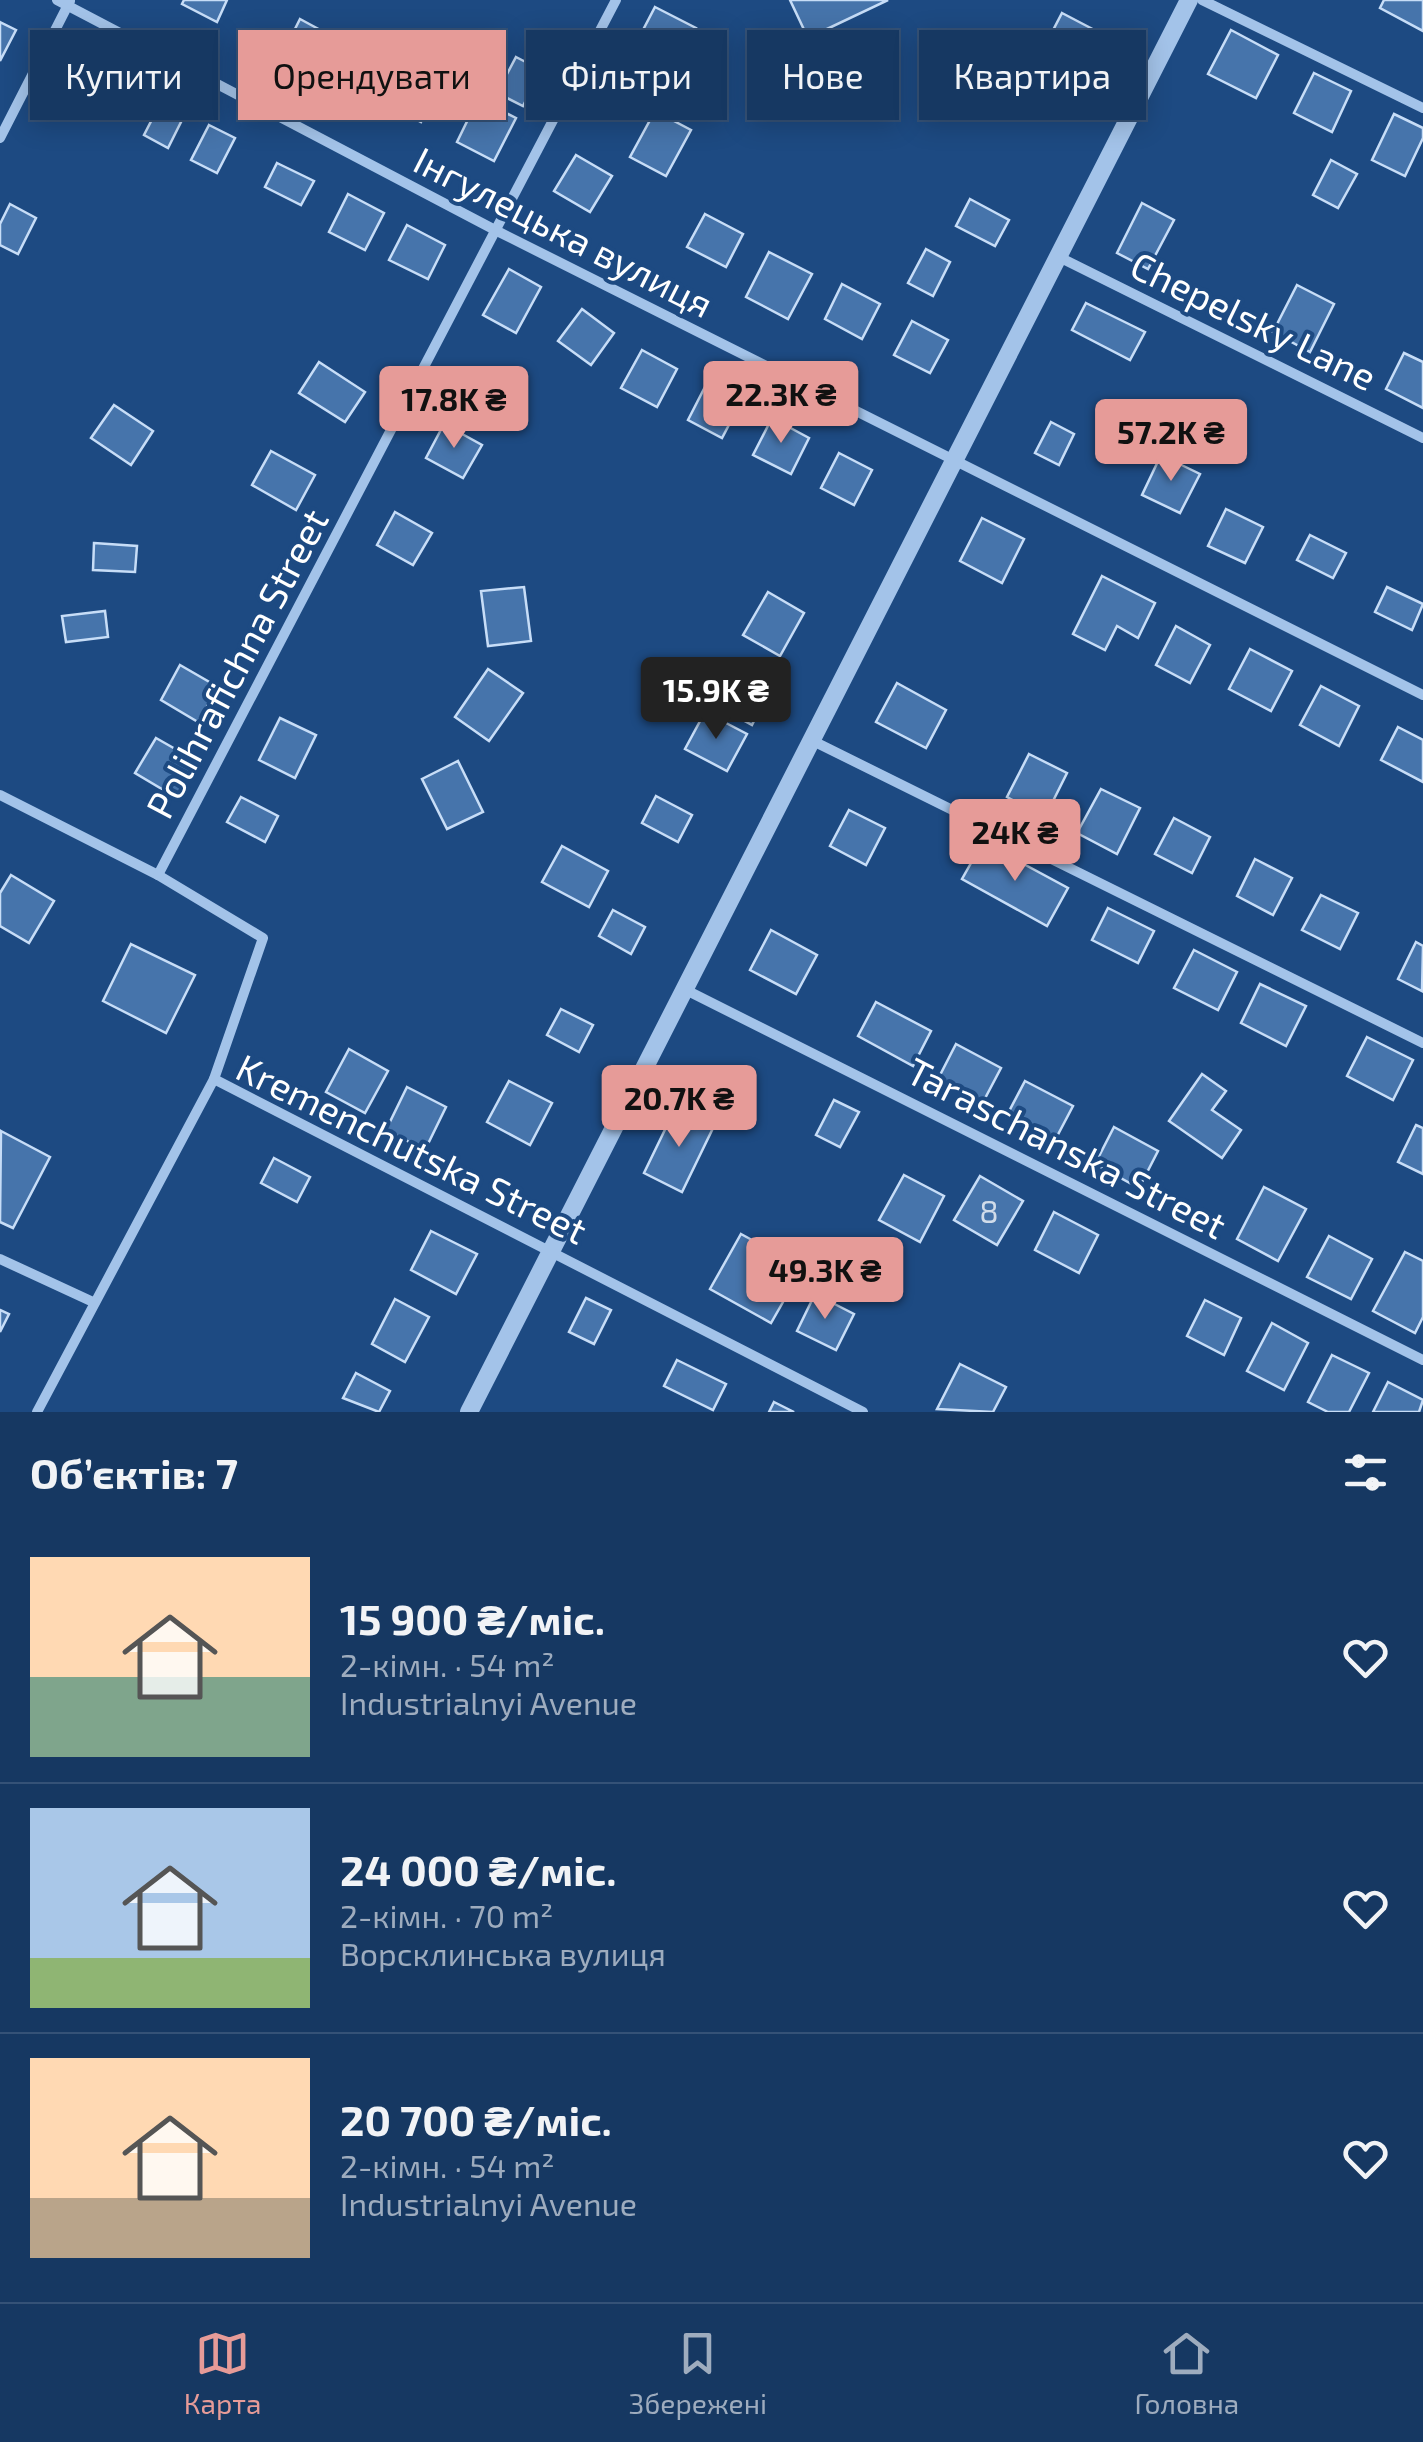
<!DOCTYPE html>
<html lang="uk">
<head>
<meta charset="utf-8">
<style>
	body { margin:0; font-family:"Exo 2",sans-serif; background:#1f3f68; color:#f1f3f6; height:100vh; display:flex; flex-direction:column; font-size:38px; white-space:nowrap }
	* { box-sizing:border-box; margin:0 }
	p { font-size:32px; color:#9eacbe }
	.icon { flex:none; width:55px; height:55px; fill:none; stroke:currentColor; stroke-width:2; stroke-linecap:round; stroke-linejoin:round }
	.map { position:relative; height:1412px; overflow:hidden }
	.details { display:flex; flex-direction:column; background:#163862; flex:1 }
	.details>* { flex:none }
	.guide { position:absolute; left:30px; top:30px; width:1365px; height:90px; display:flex; gap:20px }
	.price { position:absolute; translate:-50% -85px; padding:0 22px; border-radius:10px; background:#e69b98; color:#111; font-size:32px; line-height:65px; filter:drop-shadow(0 2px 5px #0008) }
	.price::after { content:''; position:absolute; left:50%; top:60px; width:30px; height:22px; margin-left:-15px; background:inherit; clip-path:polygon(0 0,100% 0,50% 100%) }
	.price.active { background:#222; color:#fff }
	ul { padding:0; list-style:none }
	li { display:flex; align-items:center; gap:30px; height:250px; padding:0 30px }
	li+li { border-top:2px solid #355277 }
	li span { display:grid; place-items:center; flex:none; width:280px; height:200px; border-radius:0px; color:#555 }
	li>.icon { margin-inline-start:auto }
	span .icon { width:120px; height:120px; fill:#fffc; stroke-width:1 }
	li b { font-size:42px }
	h2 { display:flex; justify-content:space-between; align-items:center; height:120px; padding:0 30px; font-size:42px }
	.chip { padding:0 35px; border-radius:0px; background:#163862; box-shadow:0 5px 25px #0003,0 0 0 2px #355277; font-size:35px; line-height:90px }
	.chip.active { background:#e69b98; color:#111 }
	.tabs { display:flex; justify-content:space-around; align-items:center; height:140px; border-top:2px solid #355277; background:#163862; font-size:28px; color:#9eacbe }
	.tabs a { display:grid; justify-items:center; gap:5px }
	.tabs .active { color:#e69b98 }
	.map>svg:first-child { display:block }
</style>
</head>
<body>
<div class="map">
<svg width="1423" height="1412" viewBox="0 0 1423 1412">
	<rect width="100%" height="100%" fill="#1d4a82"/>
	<g fill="#4674ab" stroke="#c7ddf7" stroke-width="2.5">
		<path d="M184,0H227L217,22L182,4Z"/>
		<path d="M790,0H888L808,38Z"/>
		<path d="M1384,0H1423V31L1380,8Z"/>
		<path d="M655,7L696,28L672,74L631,53Z"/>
		<path d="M1062,13L1102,34L1089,59L1049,38Z"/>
		<path d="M300,19L324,32L307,67L282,55Z"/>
		<path d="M0,22L16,30L0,61Z"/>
		<path d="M1231,30L1278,55L1256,98L1208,74Z"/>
		<path d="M353,31L389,49L365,96L329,78Z"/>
		<path d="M399,52L444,74L421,122L376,99Z"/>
		<path d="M516,57L541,70L523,106L497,93Z"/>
		<path d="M75,63L99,76L81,111L57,98Z"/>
		<path d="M1314,73L1351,91L1332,132L1294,113Z"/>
		<path d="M478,99L516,118L494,161L457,142Z"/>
		<path d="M161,102L185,114L168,148L144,135Z"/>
		<path d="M655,111L691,130L666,176L630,157Z"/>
		<path d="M1394,114L1423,128V138L1405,176L1372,160Z"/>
		<path d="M209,125L235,138L217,173L191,160Z"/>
		<path d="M576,155L612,176L590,212L554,191Z"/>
		<path d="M1331,160L1357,174L1338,208L1313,195Z"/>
		<path d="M277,163L314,181L301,205L265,187Z"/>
		<path d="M348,194L384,213L365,250L329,232Z"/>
		<path d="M970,199L1009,220L995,246L956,226Z"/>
		<path d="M1142,203L1174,220L1148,269L1117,253Z"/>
		<path d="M10,204L36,218L18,254L0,245V224Z"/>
		<path d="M705,214L743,234L726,267L687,247Z"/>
		<path d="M407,225L445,245L428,279L389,260Z"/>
		<path d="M926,249L950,262L933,296L908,283Z"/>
		<path d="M769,252L812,274L788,319L746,297Z"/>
		<path d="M509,269L541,287L516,333L483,315Z"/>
		<path d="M842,284L880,304L862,339L825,319Z"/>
		<path d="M1297,285L1334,304L1310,352L1273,332Z"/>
		<path d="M1086,303L1145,332L1130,360L1072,330Z"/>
		<path d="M582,309L614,333L591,365L558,341Z"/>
		<path d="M912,321L948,340L930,373L894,355Z"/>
		<path d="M642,350L677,369L657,407L621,388Z"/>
		<path d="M1404,353L1423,362V408L1386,389Z"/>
		<path d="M319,362L365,392L345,422L299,393Z"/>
		<path d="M706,385L741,402L722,438L688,420Z"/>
		<path d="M114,405L153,431L131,465L91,438Z"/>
		<path d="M772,418L809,438L791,474L753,455Z"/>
		<path d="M1051,422L1074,434L1059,465L1035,453Z"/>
		<path d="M444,424L482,445L463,478L426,458Z"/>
		<path d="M271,451L315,475L296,510L252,485Z"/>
		<path d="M839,453L872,470L854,505L821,488Z"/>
		<path d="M1161,455L1200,474L1180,513L1142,495Z"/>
		<path d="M1226,509L1263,527L1245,563L1208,546Z"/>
		<path d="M395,512L432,533L413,565L377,545Z"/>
		<path d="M982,518L1024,539L1002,583L960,561Z"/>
		<path d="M1310,535L1346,553L1333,578L1297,560Z"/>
		<path d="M94,543L137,546L135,572L93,570Z"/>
		<path d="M1102,576L1155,603L1138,638L1117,626L1105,650L1073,634Z"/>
		<path d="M524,587L531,641L488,646L481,591Z"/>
		<path d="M1387,587L1423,604L1412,630L1375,612Z"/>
		<path d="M768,592L804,613L780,656L743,635Z"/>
		<path d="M105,611L108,637L66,642L62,616Z"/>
		<path d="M1176,626L1210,645L1190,683L1156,665Z"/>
		<path d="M1250,649L1292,671L1271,711L1229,689Z"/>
		<path d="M180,665L218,687L198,722L161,700Z"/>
		<path d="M488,669L523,693L489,741L455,717Z"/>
		<path d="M727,669L769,691L752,725L710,702Z"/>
		<path d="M897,683L946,710L926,748L876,722Z"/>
		<path d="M1321,686L1359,706L1339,746L1300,725Z"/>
		<path d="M705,712L747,734L727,771L685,749Z"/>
		<path d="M280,718L316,735L295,778L259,760Z"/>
		<path d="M1398,727L1423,740V782L1381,760Z"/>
		<path d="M156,738L198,762L177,798L135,773Z"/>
		<path d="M1029,754L1067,773L1045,817L1007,797Z"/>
		<path d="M458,761L483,812L447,829L422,779Z"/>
		<path d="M1101,789L1140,808L1117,854L1077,833Z"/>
		<path d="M656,796L692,815L678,842L642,823Z"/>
		<path d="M241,797L278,816L265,842L227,822Z"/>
		<path d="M849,810L885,828L866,865L830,846Z"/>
		<path d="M1174,818L1210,837L1192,873L1155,854Z"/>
		<path d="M983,842L1068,888L1047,926L962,879Z"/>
		<path d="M562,846L608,871L589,907L542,882Z"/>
		<path d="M1255,859L1292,878L1273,915L1237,896Z"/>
		<path d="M11,875L54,901L29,943L0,926V893Z"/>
		<path d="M1321,895L1358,913L1340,949L1302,930Z"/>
		<path d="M1108,908L1154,931L1138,963L1092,940Z"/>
		<path d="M613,910L645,927L631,954L599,936Z"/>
		<path d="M771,930L817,955L796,994L750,970Z"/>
		<path d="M1416,942L1423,946L1422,991L1398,979Z"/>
		<path d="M131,944L195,975L166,1033L103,1001Z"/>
		<path d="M1194,950L1237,972L1218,1010L1174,988Z"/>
		<path d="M1260,984L1306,1006L1286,1046L1241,1023Z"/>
		<path d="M876,1002L931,1031L913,1066L858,1036Z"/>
		<path d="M561,1009L593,1025L579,1052L547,1035Z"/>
		<path d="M1367,1037L1413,1060L1393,1100L1347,1076Z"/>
		<path d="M956,1044L1001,1068L982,1104L937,1081Z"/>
		<path d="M349,1049L388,1071L365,1113L326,1092Z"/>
		<path d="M1202,1074L1226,1091L1212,1110L1241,1130L1222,1158L1169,1121Z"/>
		<path d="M509,1081L552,1103L530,1145L487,1122Z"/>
		<path d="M1025,1081L1073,1106L1054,1142L1006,1117Z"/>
		<path d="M407,1087L446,1107L425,1150L386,1130Z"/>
		<path d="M834,1100L859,1112L840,1147L816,1135Z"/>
		<path d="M676,1107L714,1126L682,1192L644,1173Z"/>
		<path d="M1416,1125L1423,1128V1174L1398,1162Z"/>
		<path d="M1114,1127L1158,1151L1139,1188L1095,1164Z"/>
		<path d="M1,1131L50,1157L13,1228L0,1222Z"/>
		<path d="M274,1158L310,1177L297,1202L261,1183Z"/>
		<path d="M904,1175L944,1196L920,1242L879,1220Z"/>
		<path d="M980,1176L1023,1201L997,1245L954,1220Z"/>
		<path d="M1264,1187L1306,1209L1278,1261L1237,1239Z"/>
		<path d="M1054,1212L1098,1235L1079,1273L1035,1250Z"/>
		<path d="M431,1231L477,1254L456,1294L411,1270Z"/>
		<path d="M741,1234L772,1251L761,1271L791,1288L771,1323L710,1289Z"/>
		<path d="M1329,1236L1372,1259L1351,1299L1307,1277Z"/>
		<path d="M1405,1252L1423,1261V1317L1415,1333L1373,1311Z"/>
		<path d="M815,1294L854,1314L836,1350L797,1331Z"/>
		<path d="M586,1298L611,1310L594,1344L569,1332Z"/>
		<path d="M395,1299L429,1317L405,1362L372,1344Z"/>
		<path d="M1205,1300L1241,1318L1224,1355L1187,1336Z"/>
		<path d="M0,1310L9,1314L0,1332Z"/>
		<path d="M1272,1323L1308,1343L1284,1390L1247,1371Z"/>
		<path d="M1332,1355L1369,1373L1349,1412H1328L1308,1402Z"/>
		<path d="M677,1360L726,1384L713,1410L664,1386Z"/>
		<path d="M960,1364L1006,1387L993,1412L937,1409Z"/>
		<path d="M356,1373L390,1391L379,1412L343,1398Z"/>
		<path d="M1388,1382L1423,1400L1419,1412H1373Z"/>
		<path d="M774,1402L794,1412H769Z"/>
	</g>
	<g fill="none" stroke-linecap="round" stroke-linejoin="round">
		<g stroke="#a3c3e9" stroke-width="10">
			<path d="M57,0L497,231L1423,695"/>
			<path d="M1202,0L1423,108"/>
			<path d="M0,138L70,1"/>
			<path d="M1057,256L1423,438"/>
			<path d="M811,740L1423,1043"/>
			<path d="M0,795L158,875L263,938L214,1079"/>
			<path d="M158,875L616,0"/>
			<path d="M684,989L1423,1360"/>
			<path d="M0,1259L93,1302"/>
			<path d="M37,1412L214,1079L863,1412"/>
		</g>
		<path stroke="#a3c3e9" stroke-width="18" d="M469,1412L1189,0"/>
	</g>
	<g text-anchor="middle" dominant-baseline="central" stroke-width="8" stroke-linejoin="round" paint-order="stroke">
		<g font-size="32" fill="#d1dcea">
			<text x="989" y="1210">8</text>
		</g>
		<g font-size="38" fill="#fff" stroke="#1d4a82">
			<text transform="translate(564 231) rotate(27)">Інгулецька вулиця</text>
			<text transform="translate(1254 320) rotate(26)">Chepelsky Lane</text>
			<text transform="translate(236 663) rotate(-62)">Polihrafichna Street</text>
			<text transform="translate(1067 1147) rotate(27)">Taraschanska Street</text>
			<text transform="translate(412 1148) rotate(26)">Kremenchutska Street</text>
		</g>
	</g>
</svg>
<b class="price" style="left:781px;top:446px">22.3K ₴</b>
<b class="price" style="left:454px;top:451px">17.8K ₴</b>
<b class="price" style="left:1171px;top:484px">57.2K ₴</b>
<b class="price active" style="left:716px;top:742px">15.9K ₴</b>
<b class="price" style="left:1015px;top:884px">24K ₴</b>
<b class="price" style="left:679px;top:1150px">20.7K ₴</b>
<b class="price" style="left:825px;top:1322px">49.3K ₴</b>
<div class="guide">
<a class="chip">Купити</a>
<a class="chip active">Орендувати</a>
<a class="chip">Фільтри</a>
<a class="chip">Нове</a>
<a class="chip">Квартира</a>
</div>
</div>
<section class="details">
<h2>Об’єктів: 7<svg class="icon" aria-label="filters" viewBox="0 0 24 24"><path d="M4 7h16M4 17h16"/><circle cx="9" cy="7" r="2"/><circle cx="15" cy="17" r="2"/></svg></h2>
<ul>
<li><span style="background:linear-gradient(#ffd9b3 60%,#7fa58c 0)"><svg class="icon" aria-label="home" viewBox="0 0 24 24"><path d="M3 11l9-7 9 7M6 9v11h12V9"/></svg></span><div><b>15 900 ₴/міс.</b><p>2-кімн. · 54 m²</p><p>Industrialnyi Avenue</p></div><svg class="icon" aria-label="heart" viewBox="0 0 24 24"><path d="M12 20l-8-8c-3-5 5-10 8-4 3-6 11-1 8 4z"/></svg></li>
<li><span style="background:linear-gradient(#a9c7e8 75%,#8fb573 0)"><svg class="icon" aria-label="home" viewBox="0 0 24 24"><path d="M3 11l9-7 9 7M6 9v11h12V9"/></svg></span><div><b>24 000 ₴/міс.</b><p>2-кімн. · 70 m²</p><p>Ворсклинська вулиця</p></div><svg class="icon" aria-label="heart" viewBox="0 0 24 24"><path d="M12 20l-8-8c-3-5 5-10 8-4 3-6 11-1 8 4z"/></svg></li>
<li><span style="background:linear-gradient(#ffd9b3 70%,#b9a48a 0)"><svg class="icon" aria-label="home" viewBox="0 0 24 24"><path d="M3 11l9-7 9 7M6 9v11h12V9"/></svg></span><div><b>20 700 ₴/міс.</b><p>2-кімн. · 54 m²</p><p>Industrialnyi Avenue</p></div><svg class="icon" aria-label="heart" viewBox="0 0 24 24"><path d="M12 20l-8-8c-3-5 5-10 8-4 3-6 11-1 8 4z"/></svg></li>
</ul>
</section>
<nav class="tabs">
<a class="active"><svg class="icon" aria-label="map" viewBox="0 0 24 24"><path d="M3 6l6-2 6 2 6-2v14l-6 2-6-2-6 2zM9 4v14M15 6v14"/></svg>Карта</a>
<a><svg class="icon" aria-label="saved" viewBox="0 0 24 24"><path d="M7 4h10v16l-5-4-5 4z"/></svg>Збережені</a>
<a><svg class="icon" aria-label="home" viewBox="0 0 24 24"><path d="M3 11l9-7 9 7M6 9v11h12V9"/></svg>Головна</a>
</nav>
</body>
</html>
